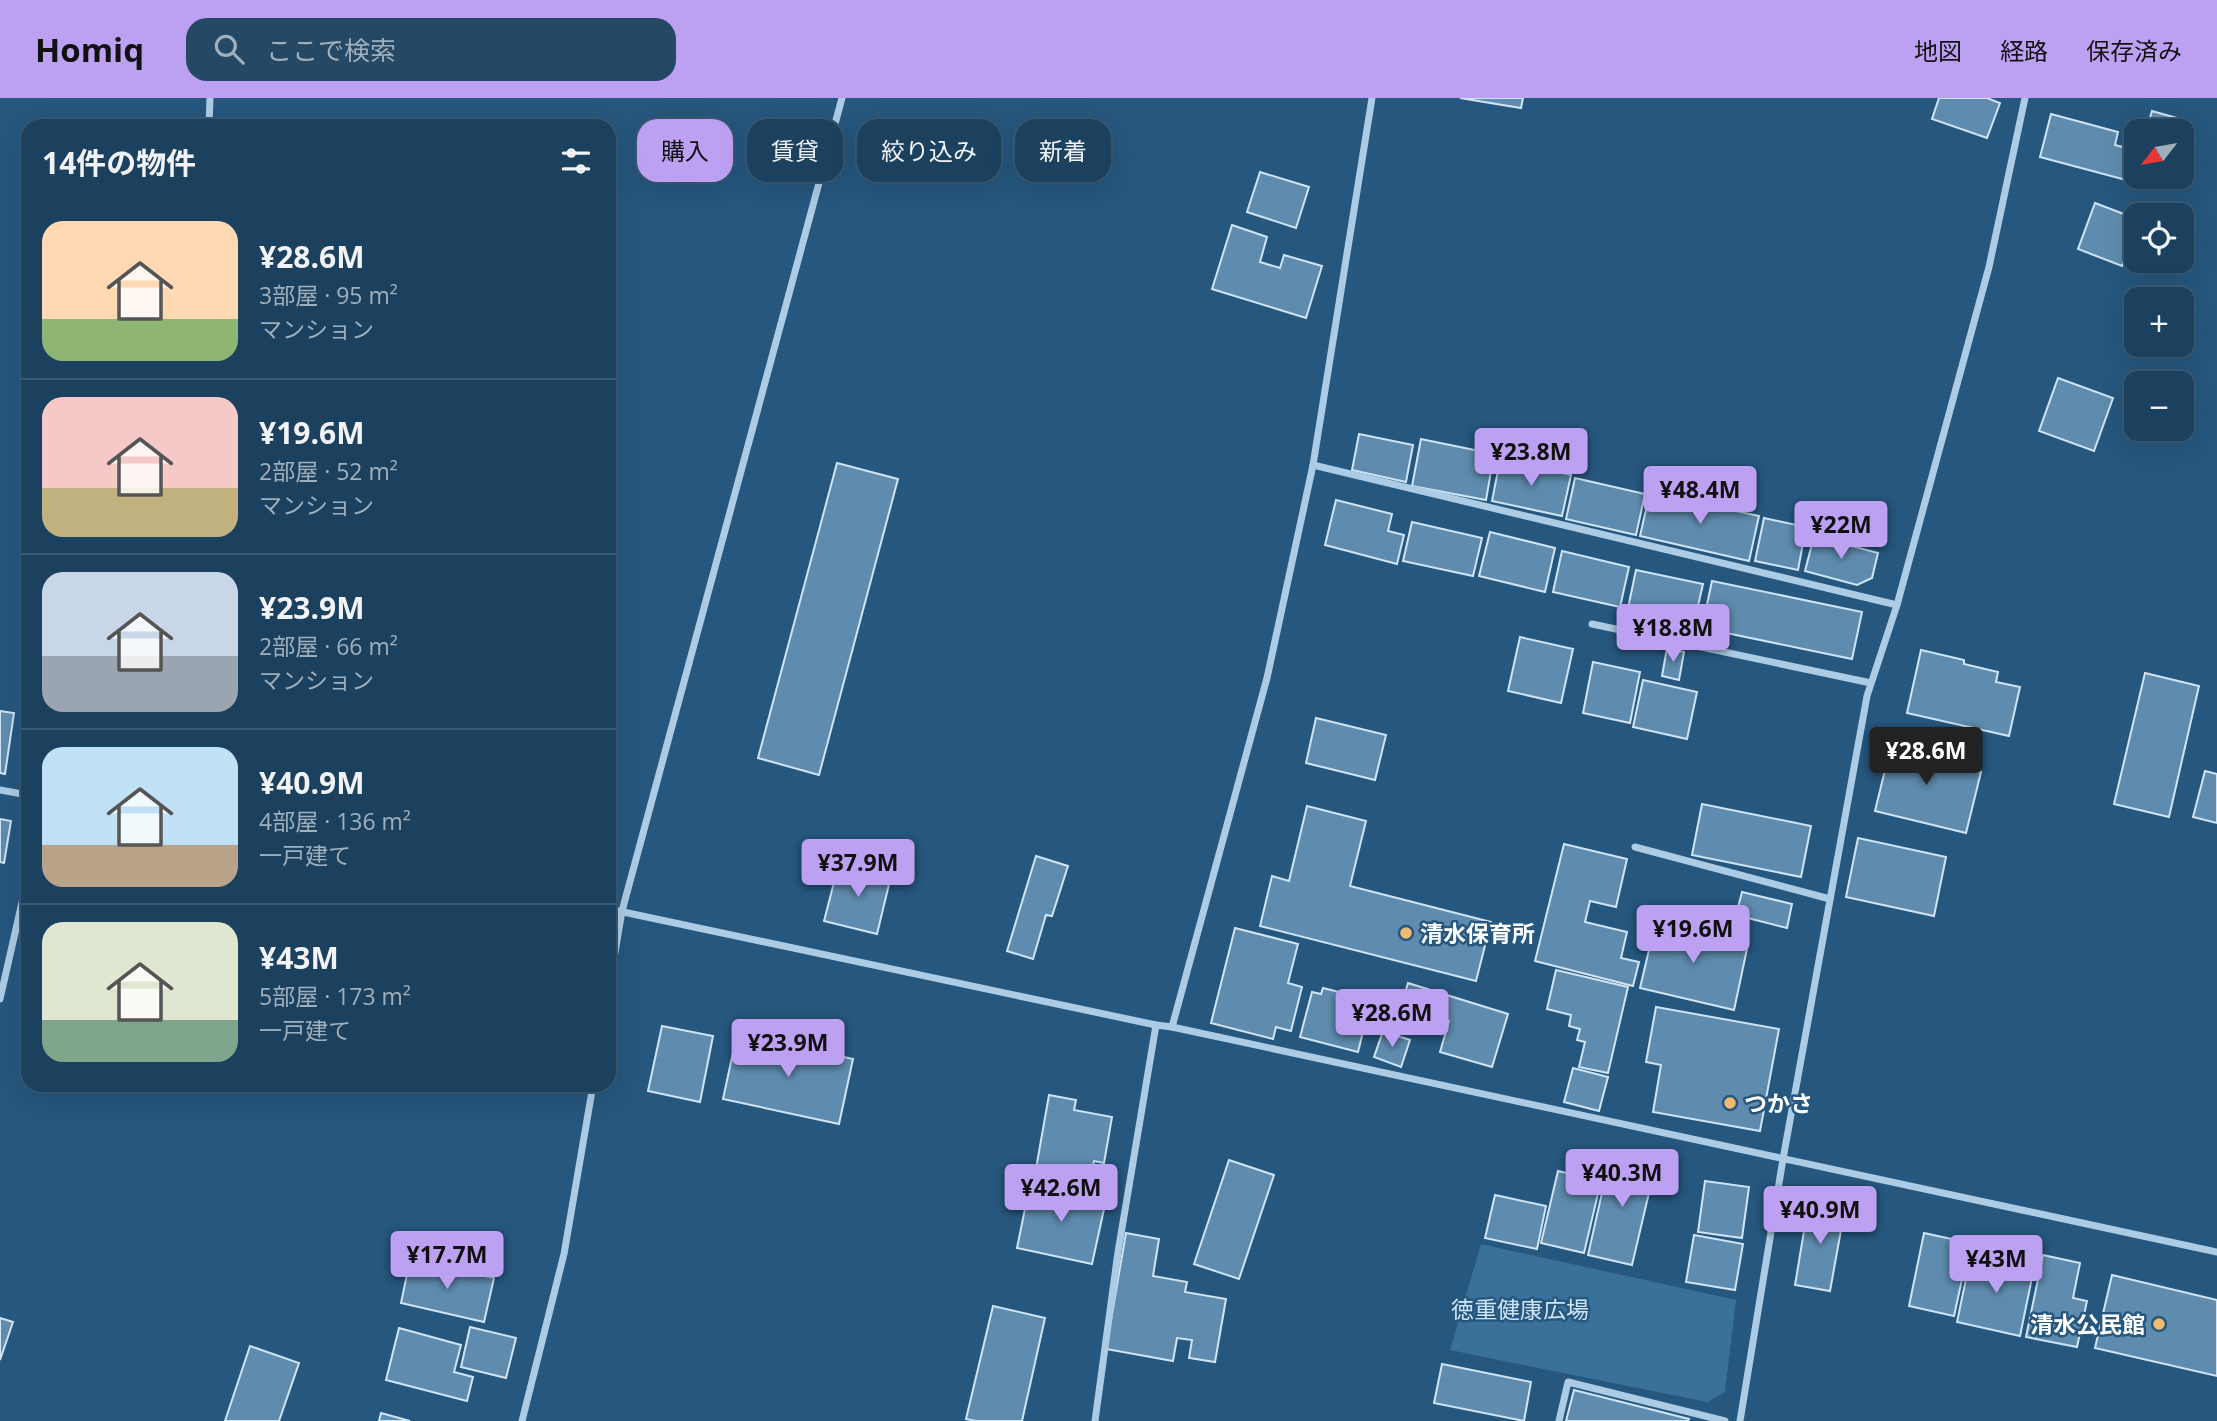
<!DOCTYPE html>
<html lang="ja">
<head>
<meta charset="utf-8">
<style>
	body { margin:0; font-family:"Open Sans","Noto Sans JP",sans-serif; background:#254864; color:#f1f3f6; height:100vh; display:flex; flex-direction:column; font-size:26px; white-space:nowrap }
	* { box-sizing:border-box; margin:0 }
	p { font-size:23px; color:#a0afbc }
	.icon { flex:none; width:38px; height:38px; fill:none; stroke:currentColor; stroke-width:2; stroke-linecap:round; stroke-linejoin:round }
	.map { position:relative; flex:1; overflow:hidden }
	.panel { position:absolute; left:21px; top:21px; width:595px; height:973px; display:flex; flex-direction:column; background:#1c415e; border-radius:21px; box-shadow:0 7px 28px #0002,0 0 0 2px #3a5a73 }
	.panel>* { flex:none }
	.banner { position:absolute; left:637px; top:21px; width:665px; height:63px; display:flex; gap:14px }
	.needle { width:46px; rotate:239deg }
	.tools { position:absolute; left:2124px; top:21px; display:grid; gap:14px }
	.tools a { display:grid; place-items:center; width:70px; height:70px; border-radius:14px; background:#1c415e; box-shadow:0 7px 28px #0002,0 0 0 2px #3a5a73; font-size:35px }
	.price { position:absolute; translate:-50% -60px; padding:0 16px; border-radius:7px; background:#bca0f2; color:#111; font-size:23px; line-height:46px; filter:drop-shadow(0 2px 4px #0008) }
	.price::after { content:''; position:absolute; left:50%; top:42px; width:21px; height:16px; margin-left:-10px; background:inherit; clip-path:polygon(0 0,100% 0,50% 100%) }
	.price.current { background:#222; color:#fff }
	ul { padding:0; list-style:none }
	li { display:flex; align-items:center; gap:21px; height:175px; padding:0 21px }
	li+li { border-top:2px solid #3a5a73 }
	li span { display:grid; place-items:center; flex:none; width:196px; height:140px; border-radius:21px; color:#555 }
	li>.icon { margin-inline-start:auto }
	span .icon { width:84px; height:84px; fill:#fffc; stroke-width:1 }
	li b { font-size:30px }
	h2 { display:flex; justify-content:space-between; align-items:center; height:84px; padding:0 21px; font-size:30px }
	.tag { padding:0 24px; border-radius:21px; background:#1c415e; box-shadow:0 7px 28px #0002,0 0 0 2px #3a5a73; font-size:24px; line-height:63px }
	.tag.current { background:#bca0f2; color:#111 }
	header { display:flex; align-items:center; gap:42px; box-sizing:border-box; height:98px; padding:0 35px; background:#bca0f2; color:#111 }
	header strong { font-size:33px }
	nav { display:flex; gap:38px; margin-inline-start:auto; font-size:24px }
	.search { width:490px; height:63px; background:#254864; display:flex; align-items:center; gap:18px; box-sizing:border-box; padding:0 24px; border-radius:21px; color:#a0afbc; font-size:26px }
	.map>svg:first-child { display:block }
</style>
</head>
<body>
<header>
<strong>Homiq</strong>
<div class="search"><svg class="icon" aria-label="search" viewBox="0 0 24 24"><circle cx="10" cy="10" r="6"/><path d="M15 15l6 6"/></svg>ここで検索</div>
<nav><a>地図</a><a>経路</a><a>保存済み</a></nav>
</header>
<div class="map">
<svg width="2217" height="1323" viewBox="0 0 2217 1323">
	<rect width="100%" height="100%" fill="#26577e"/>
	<path fill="#3a719b" d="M1481,1146L1736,1202L1725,1294L1707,1304L1450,1252Z"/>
	<g fill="#5f8cae" stroke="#cfe4f4" stroke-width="2">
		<path d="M1460,0H1523L1521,10Z"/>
		<path d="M1939,0H1987L2000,5L1987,40L1932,21Z"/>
		<path d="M2152,13L2184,22L2181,33H2146Z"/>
		<path d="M2051,16L2118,34L2115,47L2134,52L2126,82L2040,59Z"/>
		<path d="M2137,69V79H2169L2165,92L2133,82Z"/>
		<path d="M1260,74L1309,89L1296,130L1247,114Z"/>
		<path d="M2095,105L2137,121V128L2122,168L2078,151Z"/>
		<path d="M1232,127L1267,139L1260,164L1280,170L1284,157L1322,168L1306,220L1212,191Z"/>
		<path d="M2058,280L2113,300L2094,353L2039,333Z"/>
		<path d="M1359,336L1413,347L1406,384L1352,372Z"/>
		<path d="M1421,341L1494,356L1486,402L1412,388Z"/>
		<path d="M1500,362L1571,377L1562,418L1492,403Z"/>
		<path d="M837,365L898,381L819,677L758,660Z"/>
		<path d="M1575,380L1645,396L1636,437L1566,421Z"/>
		<path d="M1650,394L1759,418L1749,463L1640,438Z"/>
		<path d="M1336,402L1392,416L1388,433L1404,437L1397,466L1325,447Z"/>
		<path d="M1764,420L1806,429L1798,472L1755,463Z"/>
		<path d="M1412,424L1482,440L1473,478L1403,463Z"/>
		<path d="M1490,434L1555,450L1545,494L1479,478Z"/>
		<path d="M1814,438L1878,455L1872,480L1857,487L1805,473Z"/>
		<path d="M1562,453L1629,469L1620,509L1553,494Z"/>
		<path d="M1636,472L1703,486L1694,525L1628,510Z"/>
		<path d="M1712,483L1862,514L1852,561L1702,530Z"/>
		<path d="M1520,539L1573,551L1561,605L1508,593Z"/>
		<path d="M1667,550L1684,554L1679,582L1662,578Z"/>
		<path d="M1921,552L1964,562V566L1998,574L1996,584L2020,589L2009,638L1907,615Z"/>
		<path d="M1593,564L1640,574L1630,625L1583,615Z"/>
		<path d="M2145,575L2199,588L2169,719L2114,706Z"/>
		<path d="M1643,582L1697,594L1687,641L1633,629Z"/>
		<path d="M0,613L14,615L5,676L0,675Z"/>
		<path d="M1316,620L1386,637L1375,682L1306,665Z"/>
		<path d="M1894,635L1932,645L1927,661L1981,674L1966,735L1875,713Z"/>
		<path d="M2205,673L2217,676V725L2193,719Z"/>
		<path d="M1702,706L1811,728L1801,779L1692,757Z"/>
		<path d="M1307,708L1366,723L1350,788L1491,824L1476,883L1260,828L1272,778L1289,783Z"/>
		<path d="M0,721L11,723L4,765L0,764Z"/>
		<path d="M1858,740L1946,759L1934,818L1846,799Z"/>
		<path d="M1564,746L1627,761L1616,809L1590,803L1585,824L1627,834L1621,860L1639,864L1633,888L1535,863Z"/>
		<path d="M1036,758L1068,768L1052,818L1046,817L1033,861L1007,853Z"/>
		<path d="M839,765L891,778L877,836L824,823Z"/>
		<path d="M1742,794L1792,806L1787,830L1736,817Z"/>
		<path d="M1657,818L1707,829L1705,841L1747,851L1734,912L1640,890Z"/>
		<path d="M1235,830L1298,846L1288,885L1302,889L1291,933L1276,929L1273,941L1211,925Z"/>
		<path d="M1556,872L1628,889L1608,975L1579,969L1585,944L1577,942L1580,931L1569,928L1571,917L1547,911Z"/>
		<path d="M1408,885L1508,916L1492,969L1440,954L1449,923L1401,908Z"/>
		<path d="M1323,890L1371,902L1358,954L1300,939L1312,894L1321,896Z"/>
		<path d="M1656,909L1779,931L1760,1033L1653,1014L1661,967L1646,964Z"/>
		<path d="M662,928L713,938L700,1004L648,993Z"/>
		<path d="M1383,933L1410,942L1401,969L1374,959Z"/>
		<path d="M737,936L853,961L839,1026L723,1001Z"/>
		<path d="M1573,970L1608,979L1599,1013L1564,1004Z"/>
		<path d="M1049,997L1076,1002L1074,1012L1112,1019L1104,1065L1094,1063L1090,1082L1060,1077L1058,1087L1034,1082Z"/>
		<path d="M1611,1055L1656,1065L1632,1167L1588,1157Z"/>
		<path d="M1229,1062L1274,1077L1239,1181L1194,1166Z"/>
		<path d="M1558,1073L1601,1083L1584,1155L1541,1145Z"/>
		<path d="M1705,1083L1749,1089L1742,1140L1698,1134Z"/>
		<path d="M1030,1086L1106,1102L1092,1166L1017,1150Z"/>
		<path d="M1495,1097L1546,1108L1537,1151L1485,1140Z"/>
		<path d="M1809,1103L1845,1110L1830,1193L1795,1187Z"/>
		<path d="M1126,1135L1159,1141L1153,1178L1187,1184L1185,1194L1226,1201L1215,1264L1189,1260L1192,1242L1177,1240L1173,1263L1106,1251Z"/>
		<path d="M1924,1135L1970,1145L1954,1218L1909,1208Z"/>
		<path d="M1694,1137L1743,1146L1735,1192L1686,1184Z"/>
		<path d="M1971,1157L2034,1170L2020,1238L1957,1224Z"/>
		<path d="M2043,1157L2080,1165L2073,1200L2087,1203L2077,1249L2026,1239Z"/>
		<path d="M410,1162L494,1180L484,1224L401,1205Z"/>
		<path d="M2112,1177L2217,1202V1278L2095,1250Z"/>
		<path d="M993,1208L1045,1220L1022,1323H976L966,1321Z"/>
		<path d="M0,1220L13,1224L0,1262Z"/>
		<path d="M470,1229L516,1240L506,1280L461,1269Z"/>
		<path d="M399,1230L461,1247L454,1274L473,1279L467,1303L386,1282Z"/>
		<path d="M250,1248L299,1265L279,1323H225Z"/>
		<path d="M1442,1266L1531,1284L1524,1323L1434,1305Z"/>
		<path d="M1574,1292L1689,1321L1688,1323H1566Z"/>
		<path d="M381,1315L410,1323H379Z"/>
	</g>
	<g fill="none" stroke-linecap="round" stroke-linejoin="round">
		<g stroke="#accce5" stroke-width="7">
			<path d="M209,28L210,0"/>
			<path d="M1313,367L1897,507"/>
			<path d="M1592,526L1871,585"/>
			<path d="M0,692L28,697"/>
			<path d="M1635,749L1830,801"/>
			<path d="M609,811L1156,927L1172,929L2217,1154"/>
			<path d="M609,890L622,813L842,0"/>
			<path d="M0,901L28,778"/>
			<path d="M1172,929L1267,580L1313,367L1372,0"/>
			<path d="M522,1323L564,1156L593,987"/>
			<path d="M1095,1323L1118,1154L1156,927"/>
			<path d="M1559,1323L1568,1284L1725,1323"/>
			<path d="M1740,1323L1783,1061L1867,598L1897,507L1989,169L2025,0"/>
		</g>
	</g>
	<g fill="#eebb71" stroke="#26577e" stroke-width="2.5">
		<circle cx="1406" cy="835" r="7"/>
		<circle cx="1730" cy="1005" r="7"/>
		<circle cx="2159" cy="1226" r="7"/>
	</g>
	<g text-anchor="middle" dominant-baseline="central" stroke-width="5" stroke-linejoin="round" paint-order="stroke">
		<g font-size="23" font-weight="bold" fill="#fff" stroke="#26577e" text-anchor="start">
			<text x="1420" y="835">清水保育所</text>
			<text x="1744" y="1005">つかさ</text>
			<text x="2145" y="1226" text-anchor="end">清水公民館</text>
		</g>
		<g font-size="23" fill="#cfe4f4" stroke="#26577e">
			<text x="1520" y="1211">徳重健康広場</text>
		</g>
	</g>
</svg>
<div class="tools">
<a><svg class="needle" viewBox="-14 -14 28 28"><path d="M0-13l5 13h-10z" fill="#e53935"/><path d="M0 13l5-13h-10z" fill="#a0afbc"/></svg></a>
<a><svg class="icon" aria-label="locate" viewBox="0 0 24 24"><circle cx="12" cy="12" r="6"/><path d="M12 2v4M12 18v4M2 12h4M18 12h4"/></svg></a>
<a>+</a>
<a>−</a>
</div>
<b class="price" style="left:1531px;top:390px">¥23.8M</b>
<b class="price" style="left:1700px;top:428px">¥48.4M</b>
<b class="price" style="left:1841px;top:463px">¥22M</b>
<b class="price" style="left:1673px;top:566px">¥18.8M</b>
<b class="price current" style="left:1926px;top:689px">¥28.6M</b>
<b class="price" style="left:858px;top:801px">¥37.9M</b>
<b class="price" style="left:1693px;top:867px">¥19.6M</b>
<b class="price" style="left:1392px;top:951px">¥28.6M</b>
<b class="price" style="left:788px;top:981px">¥23.9M</b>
<b class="price" style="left:1622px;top:1111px">¥40.3M</b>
<b class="price" style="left:1061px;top:1126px">¥42.6M</b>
<b class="price" style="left:1820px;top:1148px">¥40.9M</b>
<b class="price" style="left:447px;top:1193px">¥17.7M</b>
<b class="price" style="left:1996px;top:1197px">¥43M</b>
<div class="banner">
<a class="tag current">購入</a>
<a class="tag">賃貸</a>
<a class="tag">絞り込み</a>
<a class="tag">新着</a>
</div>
<section class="panel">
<h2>14件の物件<svg class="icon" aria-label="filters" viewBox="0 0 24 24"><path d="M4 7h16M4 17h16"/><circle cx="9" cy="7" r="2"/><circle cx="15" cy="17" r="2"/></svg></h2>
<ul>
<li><span style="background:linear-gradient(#ffd9b3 70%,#8fb573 0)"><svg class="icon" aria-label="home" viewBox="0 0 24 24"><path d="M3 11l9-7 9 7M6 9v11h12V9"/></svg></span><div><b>¥28.6M</b><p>3部屋 · 95 m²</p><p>マンション</p></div></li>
<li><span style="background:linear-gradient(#f6c9c9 65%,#c2b280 0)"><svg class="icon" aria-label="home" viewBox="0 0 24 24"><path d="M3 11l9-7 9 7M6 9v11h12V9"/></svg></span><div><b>¥19.6M</b><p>2部屋 · 52 m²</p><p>マンション</p></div></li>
<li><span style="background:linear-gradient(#c9d6e8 60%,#9aa5b1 0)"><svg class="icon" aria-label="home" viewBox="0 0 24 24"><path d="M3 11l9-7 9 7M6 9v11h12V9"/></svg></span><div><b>¥23.9M</b><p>2部屋 · 66 m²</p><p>マンション</p></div></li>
<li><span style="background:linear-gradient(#bfe0f5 70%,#b9a48a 0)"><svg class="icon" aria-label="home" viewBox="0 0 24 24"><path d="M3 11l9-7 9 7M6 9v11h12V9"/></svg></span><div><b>¥40.9M</b><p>4部屋 · 136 m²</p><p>一戸建て</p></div></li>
<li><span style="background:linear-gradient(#dfe7d0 70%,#7fa58c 0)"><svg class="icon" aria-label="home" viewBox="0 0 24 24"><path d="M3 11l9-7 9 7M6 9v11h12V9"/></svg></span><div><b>¥43M</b><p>5部屋 · 173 m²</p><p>一戸建て</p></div></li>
</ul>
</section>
</div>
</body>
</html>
